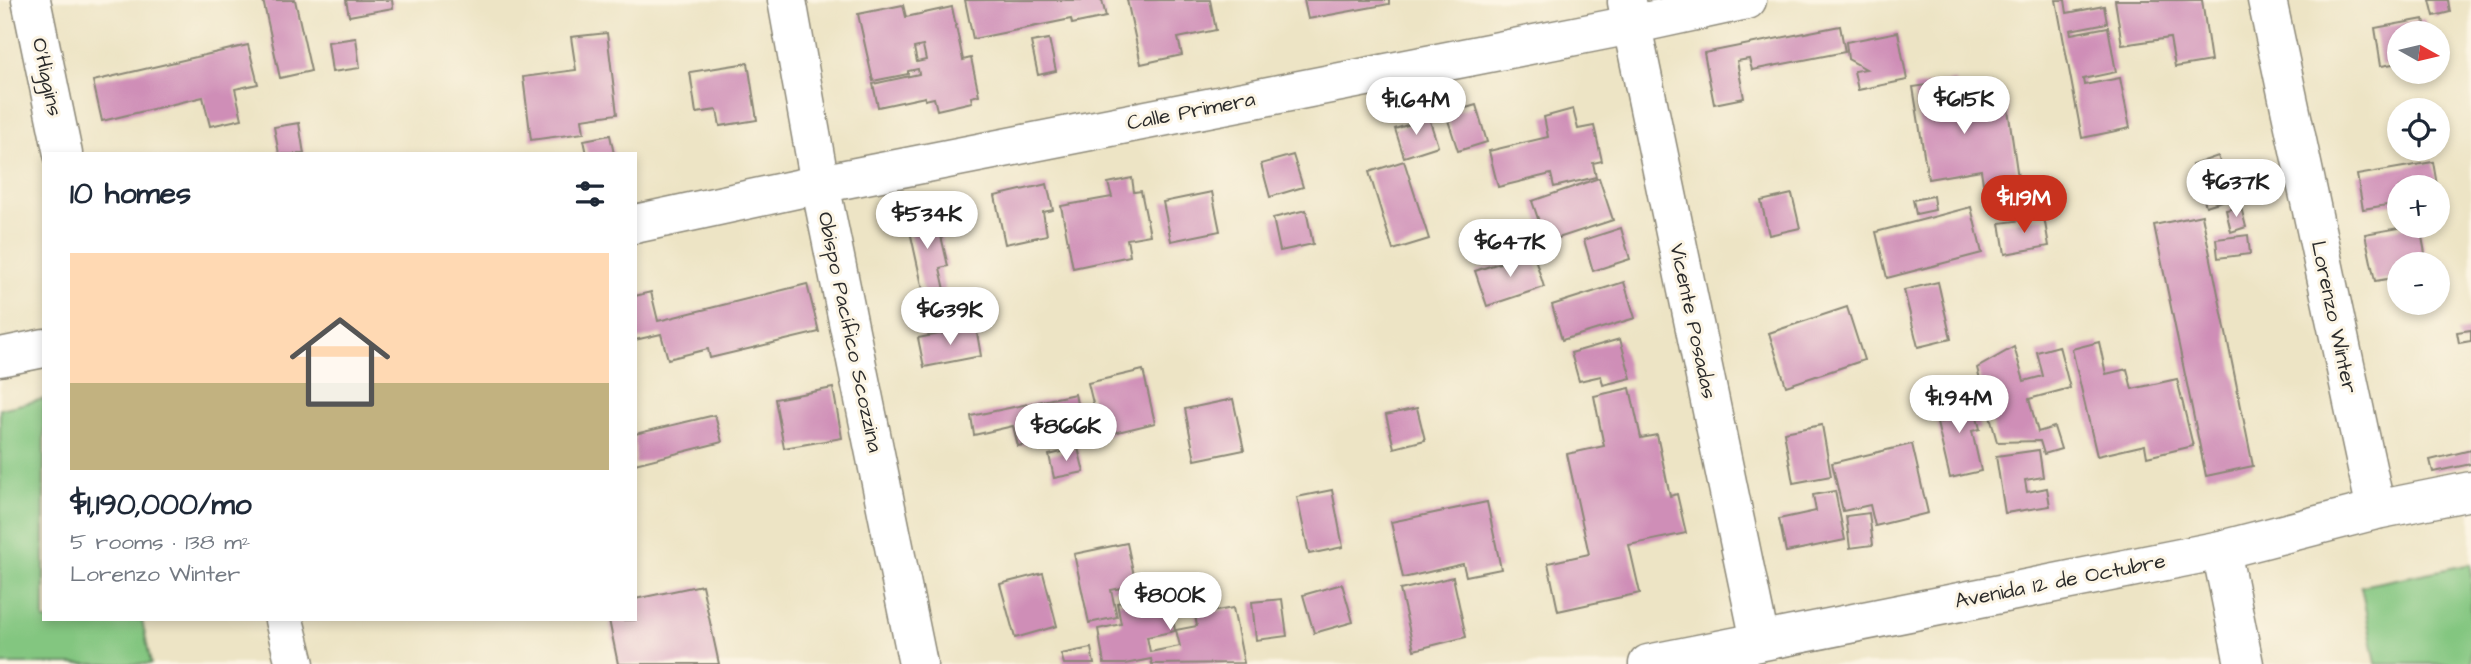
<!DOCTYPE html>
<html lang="en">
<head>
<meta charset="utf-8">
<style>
	body { margin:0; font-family:"Architects Daughter",sans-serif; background:#f6f6f7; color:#1f2937; height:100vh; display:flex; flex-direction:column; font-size:26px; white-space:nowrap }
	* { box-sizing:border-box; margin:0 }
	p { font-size:23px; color:#747a83 }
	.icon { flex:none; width:38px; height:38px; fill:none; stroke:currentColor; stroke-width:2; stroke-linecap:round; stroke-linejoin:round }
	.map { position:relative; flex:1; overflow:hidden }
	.drawer { position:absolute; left:42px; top:152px; width:595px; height:469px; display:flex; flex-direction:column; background:#fff; border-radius:0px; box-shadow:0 4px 10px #0003 }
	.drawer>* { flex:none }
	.needle { width:46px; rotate:98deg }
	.controls { position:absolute; left:2387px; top:21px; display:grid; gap:14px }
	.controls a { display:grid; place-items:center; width:63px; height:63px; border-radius:50%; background:#fff; box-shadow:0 4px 10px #0003; font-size:35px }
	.price { position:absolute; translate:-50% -60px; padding:0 16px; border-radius:24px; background:#fff; color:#222; font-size:23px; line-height:46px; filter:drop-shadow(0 2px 4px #0008) }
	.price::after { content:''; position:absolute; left:50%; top:42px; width:21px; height:16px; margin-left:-10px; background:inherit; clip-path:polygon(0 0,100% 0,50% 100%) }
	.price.on { background:#c8321e; color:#fff }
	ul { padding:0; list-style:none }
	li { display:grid; align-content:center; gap:14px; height:371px; padding:0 28px }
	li+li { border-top:2px solid #e0e1e3 }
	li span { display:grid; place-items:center; height:217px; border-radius:0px; color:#555 }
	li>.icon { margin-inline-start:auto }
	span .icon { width:126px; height:126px; fill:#fffc; stroke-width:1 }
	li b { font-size:30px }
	h2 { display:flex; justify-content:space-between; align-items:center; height:84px; padding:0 28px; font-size:30px }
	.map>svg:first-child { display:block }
</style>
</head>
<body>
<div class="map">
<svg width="2471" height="664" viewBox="0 0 2471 664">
	<rect width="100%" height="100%" fill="#fcf5e5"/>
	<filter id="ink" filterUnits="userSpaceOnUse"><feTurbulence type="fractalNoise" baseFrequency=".0143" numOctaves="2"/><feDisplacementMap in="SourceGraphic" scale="14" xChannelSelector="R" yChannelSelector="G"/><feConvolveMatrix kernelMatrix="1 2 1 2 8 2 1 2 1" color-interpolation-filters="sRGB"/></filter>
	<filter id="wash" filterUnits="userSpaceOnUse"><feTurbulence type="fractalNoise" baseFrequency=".00686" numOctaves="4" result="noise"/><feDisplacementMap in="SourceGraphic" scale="28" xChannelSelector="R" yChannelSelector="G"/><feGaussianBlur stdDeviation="1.57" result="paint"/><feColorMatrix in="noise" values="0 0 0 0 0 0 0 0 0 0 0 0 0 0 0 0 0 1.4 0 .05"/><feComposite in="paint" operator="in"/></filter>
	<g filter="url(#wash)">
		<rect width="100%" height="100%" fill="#ede4c5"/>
		<g fill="#83c680" stroke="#577856" stroke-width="2">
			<path d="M44,399V620H142L151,664H0V409Z"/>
			<path d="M2471,564V664H2376L2361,586Z"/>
		</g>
		<g id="blocks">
			<g fill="#cf8eb7" fill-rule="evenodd">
				<path d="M263,0H295L311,71L280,78Z"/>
				<path d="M346,0H392L393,8L349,16Z"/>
				<path d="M965,0H1102L1106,17L1072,24L1071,19L973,39Z"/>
				<path d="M1127,0H1210L1216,30L1178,38L1182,55L1141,64Z"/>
				<path d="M1304,0H1389V4L1308,19Z"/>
				<path d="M2056,0H2065L2067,13L2104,6L2107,23L2070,30L2071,34L2108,27L2116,72L2083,79L2084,85L2120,78L2130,128L2082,138Z"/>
				<path d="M2115,0H2202L2211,61L2175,67L2170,38L2122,45Z"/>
				<path d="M2430,0H2448L2450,12L2434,16Z"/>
				<path d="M903,5L906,17L952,7L963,60L971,58L979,95L971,97L972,102L937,110L934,98L925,100V97L878,107L873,84L919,74L918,69L908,71V74L873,81L858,14ZM923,46L926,60L917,62L914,48Z"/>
				<path d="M2424,19L2427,33H2399V63L2381,66L2375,28Z"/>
				<path d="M1840,26L1845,52L1752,70L1749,59L1737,61L1744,98L1714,104L1704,53Z"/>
				<path d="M1898,32L1907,80L1858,90L1854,71L1866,69L1848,59L1846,42Z"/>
				<path d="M607,33L617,114L582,119L584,133L531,140L523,77L576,70L571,37Z"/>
				<path d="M356,38L360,68L332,72L328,42Z"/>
				<path d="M1049,39L1056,71L1038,75L1031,42Z"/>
				<path d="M248,45L258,84L235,89L242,119L210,126L203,97L102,121L93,81Z"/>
				<path d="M748,63L757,120L720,126L717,110L696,113L690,72Z"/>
				<path d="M1955,81L1959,110L2007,102L2018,178L1983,183L1981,170L1928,179L1913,87Z"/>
				<path d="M1476,105L1487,142L1458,151L1446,114Z"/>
				<path d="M1573,109L1578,129L1594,126L1602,161L1593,163L1596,177L1554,187L1551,174L1498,187L1489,151L1548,137L1544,117Z"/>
				<path d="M1429,118L1438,146L1404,157L1395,129Z"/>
				<path d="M299,123L304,154H279L274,127Z"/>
				<path d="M610,135L614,154H587L584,140Z"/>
				<path d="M1293,155L1303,187L1270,197L1261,164Z"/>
				<path d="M2218,156L2232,198L2206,206L2192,165Z"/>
				<path d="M1404,161L1429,239L1393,250L1369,172Z"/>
				<path d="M2433,162L2437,185L2399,187V203L2363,209L2357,175Z"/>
				<path d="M1132,178L1134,192L1141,191L1150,235L1127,239L1130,256L1073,268L1061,206L1112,197L1108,183Z"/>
				<path d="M1599,178L1613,220L1546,242L1532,201Z"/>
				<path d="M1047,184L1053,210L1043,212L1047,235L1005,244L995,196Z"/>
				<path d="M1212,192L1220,231L1171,241L1163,202Z"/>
				<path d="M1792,194L1800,228L1769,235L1761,201Z"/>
				<path d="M1933,196L1935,210L1916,214L1913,200Z"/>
				<path d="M1971,207L1982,253L1887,278L1876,232Z"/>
				<path d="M2241,207L2246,227L2231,232L2226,210Z"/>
				<path d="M935,210L948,266L940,268L946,294L925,299L910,231L902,233L899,218Z"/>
				<path d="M1306,210L1313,244L1280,251L1273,218Z"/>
				<path d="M2202,215L2253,466L2206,476L2154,225Z"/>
				<path d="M2044,217L2049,246L2005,254L2000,223Z"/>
				<path d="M2410,226H2420L2427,264H2399V277L2375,281L2365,234Z"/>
				<path d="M1621,228L1630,259L1593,271L1584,240Z"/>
				<path d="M2248,235L2250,254L2218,258L2216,239Z"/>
				<path d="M1533,252L1544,287L1487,306L1475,271Z"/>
				<path d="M1624,282L1635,318L1562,340L1552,305Z"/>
				<path d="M1938,282L1951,339L1918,347L1904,290Z"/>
				<path d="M807,284L819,332L710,358L708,349L668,359L661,334L635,340V296L651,292L658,321Z"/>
				<path d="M1847,307L1864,360L1786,386L1769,333Z"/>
				<path d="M976,327L981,356L924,367L918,338Z"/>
				<path d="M2471,330V341L2459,343L2457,332Z"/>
				<path d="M1620,339L1631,378L1603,385L1601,376L1579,381L1571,353Z"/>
				<path d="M2099,342L2106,374L2127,369L2132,389L2177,379L2193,446L2147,457L2145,445L2097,456L2072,349Z"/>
				<path d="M2059,346L2070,388L2029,399L2038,432L2054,427L2061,449L2044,454L2040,441L1997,442L1977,368L2014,347L2024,381L2043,376L2037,352Z"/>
				<path d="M1143,370L1155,423L1101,436L1088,383Z"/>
				<path d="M833,388L842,438L784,448L775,399Z"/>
				<path d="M1630,388L1641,438L1657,435L1670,496L1677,494L1686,533L1629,545L1640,593L1558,611L1548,563L1589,554L1567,454L1604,446L1594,396Z"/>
				<path d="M1971,393L1980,429L1972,431L1981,471L1950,478L1937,423L1950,420L1948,410L1938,412L1935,401Z"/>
				<path d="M1075,394L1083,433L1018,446L1013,426L974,435L971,416Z"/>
				<path d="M1233,399L1244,450L1195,460L1185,409Z"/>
				<path d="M1417,408L1425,440L1394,448L1386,415Z"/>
				<path d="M715,415L722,442L635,464V434Z"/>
				<path d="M1822,425L1831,476L1793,483L1784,432Z"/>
				<path d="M1912,444L1928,513L1875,526L1870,505L1843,511L1832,463Z"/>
				<path d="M1078,448L1084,472L1054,478L1049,455Z"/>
				<path d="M2039,450L2043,477L2025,480L2027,492L2047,488L2050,506L2005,513L1996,456Z"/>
				<path d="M2471,450V464L2433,472L2430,460Z"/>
				<path d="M1332,490L1343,547L1309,554L1297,497Z"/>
				<path d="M1835,491L1845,540L1786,552L1779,519L1816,511L1813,495Z"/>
				<path d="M1487,502L1501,569L1466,576L1463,564L1403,578L1391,522Z"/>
				<path d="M1869,513L1873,545L1850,548L1846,516Z"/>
				<path d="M1127,543L1136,585L1111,590L1117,617L1089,623L1074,554Z"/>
				<path d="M1043,573L1057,626L1015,638L1000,584Z"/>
				<path d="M1453,577L1466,637L1414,650L1400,590Z"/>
				<path d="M1166,583L1168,592L1188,588L1192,610L1172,613L1175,631L1147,637L1150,652L1180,646L1176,630L1197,626L1195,615L1233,608L1244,663L1152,664L1151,659L1125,664H1104L1098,629L1121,624L1117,603L1139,598L1138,588Z"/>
				<path d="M1342,584L1353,622L1314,633L1303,595Z"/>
				<path d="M702,585L719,664H618L609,620H635V599Z"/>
				<path d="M1282,599L1287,636L1256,640L1252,602Z"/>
				<path d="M1091,648L1094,664H1064L1061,654Z"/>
			</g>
		</g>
	</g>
	<g filter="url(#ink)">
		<use href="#blocks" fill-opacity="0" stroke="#8c8878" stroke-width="2"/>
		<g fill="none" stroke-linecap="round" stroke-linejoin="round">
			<g stroke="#8c8878" stroke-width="41">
				<g id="minor">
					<path d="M31,0L63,154"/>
					<path d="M787,0L820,184L918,664"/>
					<path d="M2267,0L2376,510"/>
					<path d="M1627,2L1760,641"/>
					<path d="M635,224L820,184L1631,25L1747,0"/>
					<path d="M0,357L44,348"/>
					<path d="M2221,550L2244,664"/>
					<path d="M284,620L295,664"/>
				</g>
			</g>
			<g stroke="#8c8878" stroke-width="41">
				<path id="major" d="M1648,664L2221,550L2376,510L2471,491"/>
			</g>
			<use href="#minor" stroke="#fff" stroke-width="38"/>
			<use href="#major" stroke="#fff" stroke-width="38"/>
		</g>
	</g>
	<g text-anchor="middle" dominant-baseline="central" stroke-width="6" stroke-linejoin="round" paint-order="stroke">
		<g font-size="21" fill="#2b2b2b" stroke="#fcf5e5">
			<text transform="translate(47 77) rotate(78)">O'Higgins</text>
			<text transform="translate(1191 111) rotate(-11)">Calle Primera</text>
			<text transform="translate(2334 317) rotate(78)">Lorenzo Winter</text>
			<text transform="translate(1693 321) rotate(78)">Vicente Posadas</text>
			<text transform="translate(850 332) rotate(78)">Obispo Pacífico Scozzina</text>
			<text transform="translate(2060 581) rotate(-11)">Avenida 12 de Octubre</text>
		</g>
	</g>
</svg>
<div class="controls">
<a><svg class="needle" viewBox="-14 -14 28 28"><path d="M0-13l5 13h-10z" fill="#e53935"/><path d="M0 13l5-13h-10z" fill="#747a83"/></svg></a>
<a><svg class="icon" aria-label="locate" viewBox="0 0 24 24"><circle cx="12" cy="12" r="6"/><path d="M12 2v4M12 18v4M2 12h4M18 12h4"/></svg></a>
<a>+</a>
<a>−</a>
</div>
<b class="price" style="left:1964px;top:136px">$615K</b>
<b class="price" style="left:1416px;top:137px">$1.64M</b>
<b class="price" style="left:2236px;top:219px">$637K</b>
<b class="price on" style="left:2024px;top:235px">$1.19M</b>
<b class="price" style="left:927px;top:251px">$534K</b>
<b class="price" style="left:1510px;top:279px">$647K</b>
<b class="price" style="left:950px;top:347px">$639K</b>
<b class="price" style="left:1959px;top:435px">$1.94M</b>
<b class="price" style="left:1066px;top:463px">$866K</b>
<b class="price" style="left:1170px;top:632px">$800K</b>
<section class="drawer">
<h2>10 homes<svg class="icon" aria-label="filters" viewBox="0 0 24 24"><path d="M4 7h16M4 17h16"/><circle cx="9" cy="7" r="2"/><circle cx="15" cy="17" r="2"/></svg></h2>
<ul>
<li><span style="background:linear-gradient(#ffd9b3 60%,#c2b280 0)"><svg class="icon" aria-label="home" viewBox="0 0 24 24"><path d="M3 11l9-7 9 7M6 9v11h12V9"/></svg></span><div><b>$1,190,000/mo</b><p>5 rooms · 138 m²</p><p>Lorenzo Winter</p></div></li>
</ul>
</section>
</div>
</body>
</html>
